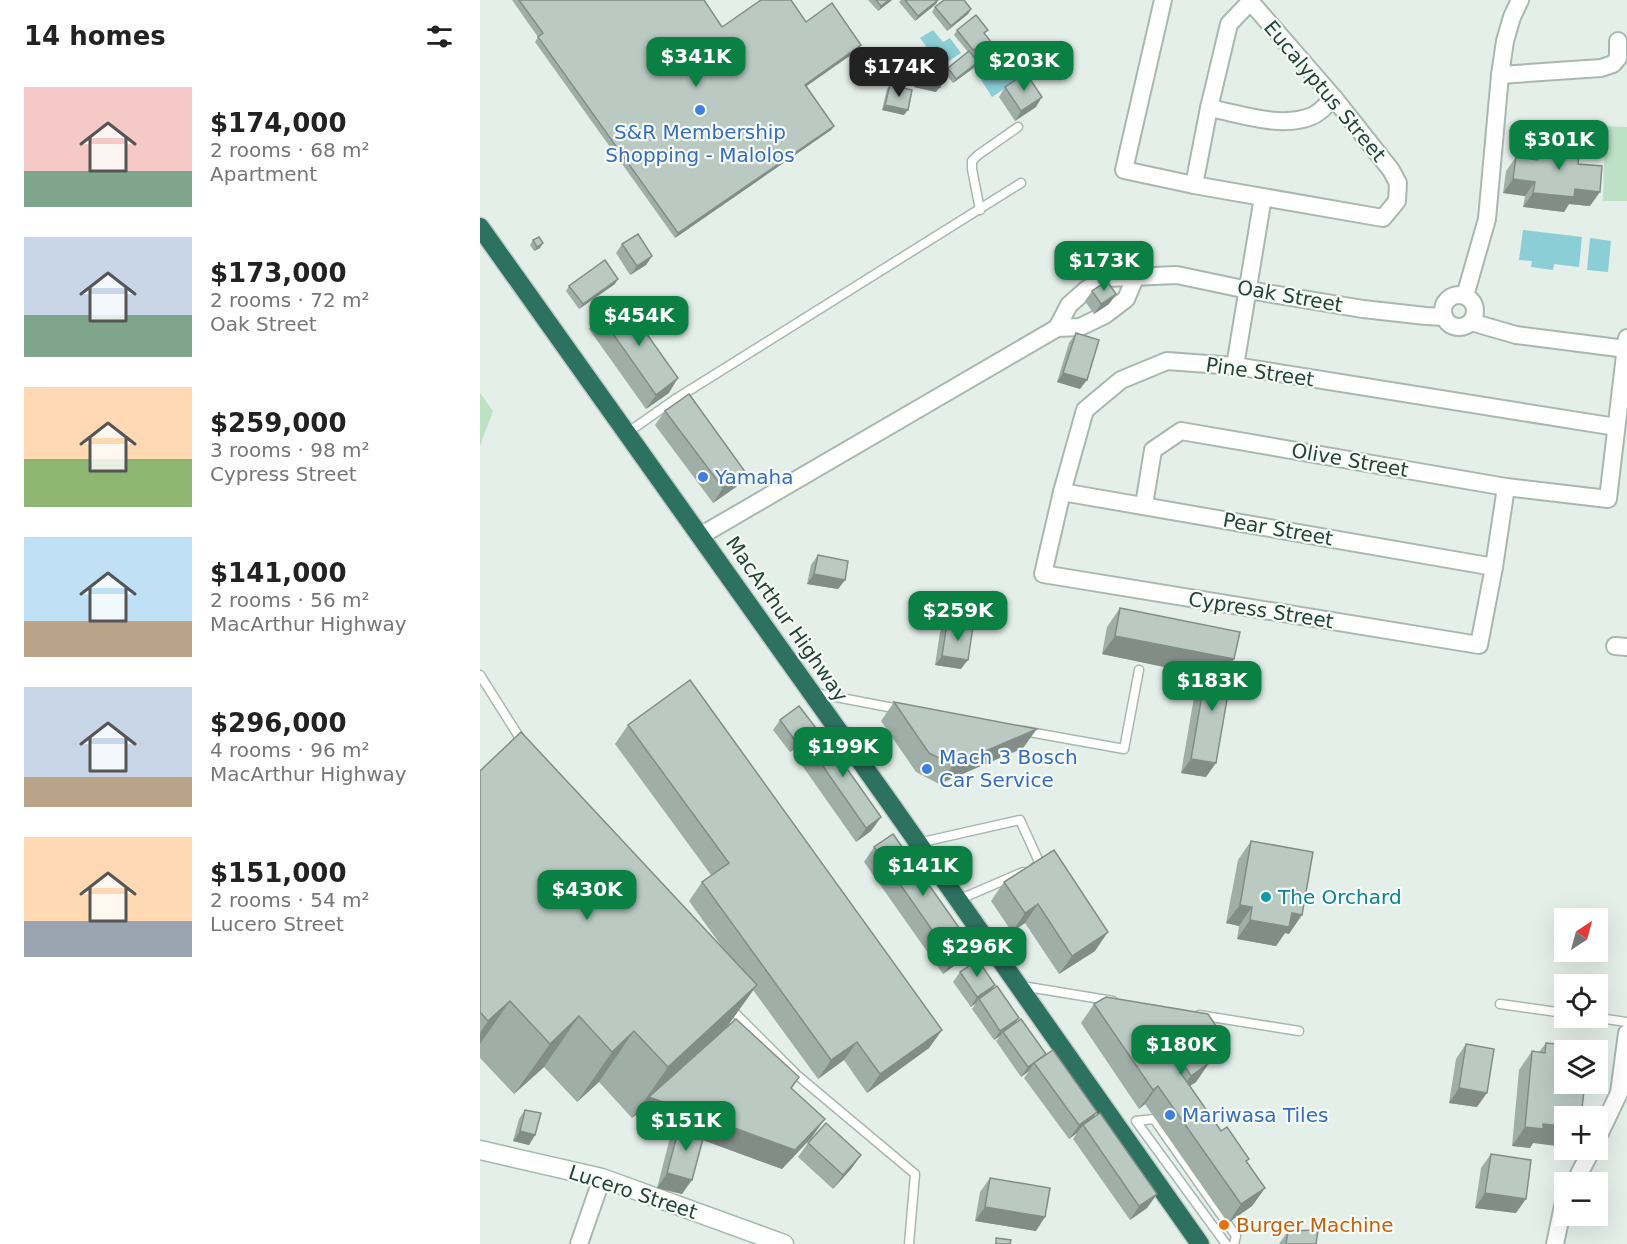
<!DOCTYPE html>
<html lang="en">
<head>
<meta charset="utf-8">
<style>
	body { margin:0; font-family:"DejaVu Sans",sans-serif; background:#f6f6f6; color:#222; height:100vh; display:flex; flex-direction:column; font-size:22px; white-space:nowrap }
	* { box-sizing:border-box; margin:0 }
	p { font-size:20px; color:#767676 }
	.icon { flex:none; width:33px; height:33px; fill:none; stroke:currentColor; stroke-width:2; stroke-linecap:round; stroke-linejoin:round }
	.map { position:relative; flex:1; overflow:hidden }
	.sheet { display:flex; flex-direction:column; background:#fff; width:480px }
	.sheet>* { flex:none }
	.needle { width:39px; rotate:36deg }
	.fabs { position:absolute; left:1074px; top:908px; display:grid; gap:12px }
	.fabs a { display:grid; place-items:center; width:54px; height:54px; border-radius:0px; background:#fff; box-shadow:0 6px 24px #0002; font-size:30px }
	.price { position:absolute; translate:-50% -51px; padding:0 14px; border-radius:12px; background:#0b8043; color:#fff; font-size:20px; line-height:39px; filter:drop-shadow(0 2px 3px #0008) }
	.price::after { content:''; position:absolute; left:50%; top:36px; width:18px; height:14px; margin-left:-9px; background:inherit; clip-path:polygon(0 0,100% 0,50% 100%) }
	.price.on { background:#222; color:#fff }
	ul { padding:0; list-style:none }
	li { display:flex; align-items:center; gap:18px; height:150px; padding:0 24px }
	li span { display:grid; place-items:center; flex:none; width:168px; height:120px; border-radius:0px; color:#555 }
	li>.icon { margin-inline-start:auto }
	span .icon { width:72px; height:72px; fill:#fffc; stroke-width:1 }
	li b { font-size:26px }
	h2 { display:flex; justify-content:space-between; align-items:center; height:72px; padding:0 24px; font-size:26px }
	main { display:flex; flex:1; min-height:0 }
	.map>svg:first-child { display:block }
</style>
</head>
<body>
<main>
<section class="sheet">
<h2>14 homes<svg class="icon" aria-label="filters" viewBox="0 0 24 24"><path d="M4 7h16M4 17h16"/><circle cx="9" cy="7" r="2"/><circle cx="15" cy="17" r="2"/></svg></h2>
<ul>
<li><span style="background:linear-gradient(#f6c9c9 70%,#7fa58c 0)"><svg class="icon" aria-label="home" viewBox="0 0 24 24"><path d="M3 11l9-7 9 7M6 9v11h12V9"/></svg></span><div><b>$174,000</b><p>2 rooms · 68 m²</p><p>Apartment</p></div></li>
<li><span style="background:linear-gradient(#c9d6e8 65%,#7fa58c 0)"><svg class="icon" aria-label="home" viewBox="0 0 24 24"><path d="M3 11l9-7 9 7M6 9v11h12V9"/></svg></span><div><b>$173,000</b><p>2 rooms · 72 m²</p><p>Oak Street</p></div></li>
<li><span style="background:linear-gradient(#ffd9b3 60%,#8fb573 0)"><svg class="icon" aria-label="home" viewBox="0 0 24 24"><path d="M3 11l9-7 9 7M6 9v11h12V9"/></svg></span><div><b>$259,000</b><p>3 rooms · 98 m²</p><p>Cypress Street</p></div></li>
<li><span style="background:linear-gradient(#bfe0f5 70%,#b9a48a 0)"><svg class="icon" aria-label="home" viewBox="0 0 24 24"><path d="M3 11l9-7 9 7M6 9v11h12V9"/></svg></span><div><b>$141,000</b><p>2 rooms · 56 m²</p><p>MacArthur Highway</p></div></li>
<li><span style="background:linear-gradient(#c9d6e8 75%,#b9a48a 0)"><svg class="icon" aria-label="home" viewBox="0 0 24 24"><path d="M3 11l9-7 9 7M6 9v11h12V9"/></svg></span><div><b>$296,000</b><p>4 rooms · 96 m²</p><p>MacArthur Highway</p></div></li>
<li><span style="background:linear-gradient(#ffd9b3 70%,#9aa5b1 0)"><svg class="icon" aria-label="home" viewBox="0 0 24 24"><path d="M3 11l9-7 9 7M6 9v11h12V9"/></svg></span><div><b>$151,000</b><p>2 rooms · 54 m²</p><p>Lucero Street</p></div></li>
</ul>
</section>
<div class="map">
<svg width="1147" height="1244" viewBox="0 0 1147 1244">
	<rect width="100%" height="100%" fill="#e5efea"/>
	<g fill="#bde1c5">
		<path d="M1125,126L1147,127V201H1123Z"/>
		<path d="M0,393L13,411L0,446Z"/>
	</g>
	<g fill="#8bced6">
		<path d="M453,30L463,42L470,38L481,53L466,63L461,55L451,53L440,38Z"/>
		<path d="M522,62L536,81L512,97L500,78C509,72 512,77 517,63Z"/>
		<path d="M1043,230L1102,237L1099,267L1074,264L1073,270L1051,267L1052,261L1039,260Z"/>
		<path d="M1110,238L1131,241L1128,272L1107,270Z"/>
	</g>
	<g fill="none" stroke-linecap="round" stroke-linejoin="round">
		<g stroke="#a7b8b1" stroke-width="11">
			<g id="lane">
				<path d="M500,210L492,169V161L498,155L538,127"/>
				<path d="M147,433L194,400L541,183"/>
				<path d="M0,675L43,743"/>
				<path d="M335,693L419,709"/>
				<path d="M544,731L644,749L659,670"/>
				<path d="M438,843L540,820L560,864L555,867"/>
				<path d="M478,900L543,872"/>
				<path d="M542,986L633,1001"/>
				<path d="M1020,1004L1084,1013"/>
				<path d="M249,1007L317,1075L435,1174L429,1244"/>
				<path d="M719,1015L819,1031"/>
				<path d="M1112,1017L1147,1022"/>
				<path d="M746,1244L656,1121L674,1119L756,1236L754,1244"/>
			</g>
		</g>
		<g stroke="#a7b8b1" stroke-width="20">
			<g id="street">
				<path d="M683,0L644,170L714,185L903,218L917,201L918,183L911,170L854,98L769,0"/>
				<path d="M1020,75L1121,68L1133,64L1138,58V41"/>
				<path d="M729,108C761,114 801,129 832,116C840,113 847,104 854,98"/>
				<path d="M714,185L729,108L749,24L770,2"/>
				<circle cx="979" cy="311" r="16"/>
				<path d="M985,296L1007,219L1020,75L1025,41L1032,17L1040,0"/>
				<path d="M991,322L1036,335L1146,349"/>
				<path d="M577,328L589,305L607,289L627,278L697,275L768,290L883,309L946,316L964,317"/>
				<path d="M755,366L783,197"/>
				<path d="M1026,487L1014,567L999,645L563,574L582,492L605,410L641,380L687,361L755,366L1136,427"/>
				<path d="M582,492L1014,567"/>
				<path d="M664,505L673,450L701,431L1026,487L1128,499L1147,338"/>
				<path d="M220,536L577,328L600,327L625,315L646,299L656,276"/>
				<path d="M1135,646L1147,647"/>
				<path d="M1118,1137L1139,1093L1147,1033"/>
				<path d="M1095,1182L1112,1149"/>
				<path d="M99,1244L122,1178"/>
				<path d="M1075,1244L1084,1201"/>
			</g>
		</g>
		<g stroke="#a3bbb2" stroke-width="21">
			<path id="secondary" d="M0,1150L122,1178L304,1244"/>
		</g>
		<g stroke="#c1cac8" stroke-width="21">
			<path id="highway" d="M0,227L410,803L720,1244"/>
		</g>
		<use href="#lane" stroke="#fff" stroke-width="8"/>
		<use href="#street" stroke="#fff" stroke-width="16"/>
		<use href="#secondary" stroke="#fff" stroke-width="18"/>
		<use href="#highway" stroke="#2d7160" stroke-width="18"/>
	</g>
	<g fill="#a0aea8">
		<path d="M32,0H224L242,27L326,22L378,50L327,86L354,126L351,130L195,238L55,42L58,37Z"/>
		<path d="M388,0H412L398,11Z"/>
		<path d="M421,0H458L456,4L435,21L419,2Z"/>
		<path d="M455,7L491,9L488,14L467,31L452,12Z"/>
		<path d="M477,30L505,35L512,52L499,63L492,54L495,67L473,83L464,72L468,68L488,52L474,35Z"/>
		<path d="M442,59L456,92L434,87L439,64Z"/>
		<path d="M410,85L424,115L402,110L407,89Z"/>
		<path d="M525,87L556,107L535,121L519,97Z"/>
		<path d="M1064,142L1098,164L1110,206L1089,204L1084,212L1043,207L1045,196L1023,193L1026,171L1036,157L1053,159Z"/>
		<path d="M53,240L60,248L54,251L50,245Z"/>
		<path d="M142,244L172,256L166,265L150,275L136,253Z"/>
		<path d="M135,284L99,309L86,291L89,286Z"/>
		<path d="M612,291L636,294L629,304L614,314L605,301Z"/>
		<path d="M119,314L189,393L166,409L109,329Z"/>
		<path d="M596,333L600,389L577,382L589,343Z"/>
		<path d="M185,411L256,487L233,503L175,425Z"/>
		<path d="M338,555L365,580L358,589L327,584L331,565Z"/>
		<path d="M640,608L754,659L751,664L726,777L701,773L718,674L622,654L627,627Z"/>
		<path d="M467,623L481,669L455,665L460,632Z"/>
		<path d="M414,702L543,748L459,784L436,772L401,721Z"/>
		<path d="M300,720L336,728L332,734L401,817L391,831L376,842L314,754L321,744L310,752L293,730Z"/>
		<path d="M148,725L462,1030L449,1048L387,1093L364,1060L338,1079L273,990L247,1027L319,1077L311,1089L332,1137L302,1169L223,1140L202,1194L177,1188L190,1138L196,1130L156,1116L158,1113L152,1118L119,1082L97,1102L64,1067L34,1094L0,1058V771L245,951L209,901L222,882L231,875L135,744Z"/>
		<path d="M771,841L809,934L805,933L796,946L757,939L759,926L746,923L758,860Z"/>
		<path d="M394,847L482,960L463,974L384,862Z"/>
		<path d="M574,850L615,951L579,974L545,923L532,932L511,901L524,882Z"/>
		<path d="M480,972L515,985L511,991L535,1023L566,1054L617,1112L613,1118L677,1194L667,1208L650,1220L593,1139L597,1133L589,1139L544,1078L549,1071L541,1077L516,1041L520,1036L514,1040L492,1009L496,1003L491,1007L473,982Z"/>
		<path d="M614,1004L744,1038L731,1057L727,1060L729,1063L716,1082L710,1086L741,1131L767,1162L785,1188L772,1206L748,1223L665,1104L659,1109L601,1023Z"/>
		<path d="M1066,1043L1053,1143L1050,1148L1032,1146L1039,1070L1052,1051L1059,1052Z"/>
		<path d="M986,1044L997,1107L969,1103L976,1059Z"/>
		<path d="M45,1110L55,1135L49,1145L33,1141L39,1119Z"/>
		<path d="M328,1143L381,1155L371,1169L353,1189L318,1157Z"/>
		<path d="M1011,1154L1036,1213L995,1208L1001,1168Z"/>
		<path d="M510,1178L556,1231L495,1221L500,1192Z"/>
		<path d="M808,1231L836,1244H799Z"/>
	</g>
	<g fill="#828d88">
		<path d="M409,0H412L398,11L401,6Z"/>
		<path d="M458,0L456,4L435,21L438,16Z"/>
		<path d="M491,9L488,14L467,31L471,26Z"/>
		<path d="M381,45L378,50L322,89L325,85Z"/>
		<path d="M516,48L512,52L499,63L503,58Z"/>
		<path d="M498,62L495,67L473,83L476,79Z"/>
		<path d="M437,82L460,87L456,92L434,87Z"/>
		<path d="M562,97L556,107L535,121L541,111Z"/>
		<path d="M405,105L428,110L424,115L402,110Z"/>
		<path d="M354,126L351,130L195,238L198,233Z"/>
		<path d="M1033,179L1055,182L1045,196L1023,193Z"/>
		<path d="M1095,189L1120,192L1110,206L1089,204L1084,212L1043,207L1053,193Z"/>
		<path d="M63,243L60,248L54,251L57,247Z"/>
		<path d="M172,256L166,265L150,275L157,266Z"/>
		<path d="M138,279L135,284L99,309L103,304Z"/>
		<path d="M636,294L629,304L614,314L621,304Z"/>
		<path d="M583,373L607,380L600,389L577,382Z"/>
		<path d="M198,378L189,393L166,409L176,395Z"/>
		<path d="M266,473L256,487L233,503L243,488Z"/>
		<path d="M334,574L365,580L358,589L327,584Z"/>
		<path d="M635,636L754,659L741,678L728,660L718,674L622,654Z"/>
		<path d="M462,656L488,660L481,669L455,665Z"/>
		<path d="M336,728L329,738L324,739L321,744L310,752L317,743Z"/>
		<path d="M557,729L543,748L459,784L473,765Z"/>
		<path d="M711,759L736,763L726,777L701,773Z"/>
		<path d="M401,817L391,831L376,842L386,828Z"/>
		<path d="M558,904L545,923L532,932L545,913Z"/>
		<path d="M760,905L772,907L759,926L746,923Z"/>
		<path d="M812,913L822,915L809,934L805,933L796,946L757,939L770,920Z"/>
		<path d="M628,932L615,951L579,974L592,956Z"/>
		<path d="M492,946L482,960L463,974L473,960Z"/>
		<path d="M277,985L241,1035L345,1119L332,1137L302,1169L198,1131L200,1124L196,1130L156,1116L158,1113L152,1118L188,1067Z"/>
		<path d="M515,985L509,994L499,999L496,1003L491,1007L497,997Z"/>
		<path d="M30,1001L0,1044V1033L8,1021Z"/>
		<path d="M99,1016L64,1067L34,1094L70,1044Z"/>
		<path d="M539,1018L532,1027L523,1032L520,1036L514,1040L520,1031Z"/>
		<path d="M462,1030L449,1048L387,1093L400,1074Z"/>
		<path d="M154,1031L119,1082L97,1102L132,1052Z"/>
		<path d="M744,1038L731,1057L709,1072L723,1053Z"/>
		<path d="M377,1042L364,1060L338,1079L351,1060Z"/>
		<path d="M566,1054L554,1063L549,1071L541,1077L548,1067Z"/>
		<path d="M729,1063L716,1082L697,1094L711,1076Z"/>
		<path d="M678,1086L665,1104L659,1109L673,1090Z"/>
		<path d="M979,1088L1007,1093L997,1107L969,1103Z"/>
		<path d="M617,1112L607,1126L603,1125L597,1133L589,1139L599,1125Z"/>
		<path d="M1063,1124L1084,1126V1147L1053,1143L1050,1148L1032,1146L1045,1127Z"/>
		<path d="M40,1131L55,1135L49,1145L33,1141Z"/>
		<path d="M381,1155L371,1169L353,1189L363,1175Z"/>
		<path d="M187,1173L212,1180L202,1194L177,1188Z"/>
		<path d="M785,1188L772,1206L748,1223L761,1204Z"/>
		<path d="M1005,1193L1046,1199L1036,1213L995,1208Z"/>
		<path d="M677,1194L667,1208L650,1220L659,1206Z"/>
		<path d="M505,1207L565,1217L556,1231L495,1221Z"/>
	</g>
	<g fill="#bacac3" stroke="#828d88" stroke-width="1.5">
		<path d="M39,0H224L242,27L281,0H311L326,22L352,3L381,45L325,85L354,126L198,233L58,37L63,33Z"/>
		<path d="M396,0H409L401,6Z"/>
		<path d="M425,0H458L438,16Z"/>
		<path d="M464,0H484L491,9L471,26L455,7Z"/>
		<path d="M496,15L508,30L504,33L516,48L503,58L495,49L493,50L477,30Z"/>
		<path d="M489,51L498,62L476,79L468,68Z"/>
		<path d="M442,59L465,64L460,87L437,82Z"/>
		<path d="M546,73L562,97L541,111L525,87Z"/>
		<path d="M410,85L432,90L428,110L405,105Z"/>
		<path d="M1064,142L1100,146L1098,164L1122,166L1120,192L1095,189L1094,197L1053,193L1055,182L1033,179L1036,157L1058,160L1059,150H1063Z"/>
		<path d="M158,234L172,256L157,266L142,244Z"/>
		<path d="M59,237L63,243L57,247L53,240Z"/>
		<path d="M125,260L138,279L103,304L89,286Z"/>
		<path d="M627,281L636,294L621,304L612,291Z"/>
		<path d="M142,299L198,378L176,395L119,314Z"/>
		<path d="M596,333L619,340L607,380L583,373Z"/>
		<path d="M209,394L266,473L243,488L185,411Z"/>
		<path d="M338,555L368,561L365,580L334,574Z"/>
		<path d="M640,608L760,632L754,659L635,636Z"/>
		<path d="M467,623L493,627L488,660L462,656Z"/>
		<path d="M728,660L753,665L736,763L711,759Z"/>
		<path d="M210,680L462,1030L400,1074L377,1042L351,1060L222,882L249,863L148,725Z"/>
		<path d="M414,702L557,729L473,765L449,753Z"/>
		<path d="M319,706L336,728L317,743L300,720Z"/>
		<path d="M339,729L401,817L386,828L324,739Z"/>
		<path d="M41,732L277,985L188,1067L154,1031L132,1052L99,1016L70,1044L30,1001L8,1021L0,1012V771Z"/>
		<path d="M413,834L492,946L473,960L394,847Z"/>
		<path d="M771,841L833,852L822,915L812,913L809,927L770,920L772,907L760,905Z"/>
		<path d="M574,850L628,932L592,956L558,904L545,913L524,882Z"/>
		<path d="M498,960L515,985L497,997L480,972Z"/>
		<path d="M517,986L539,1018L520,1031L499,999Z"/>
		<path d="M626,997L728,1014L744,1038L723,1053L729,1063L711,1076L706,1068L700,1072L741,1131L747,1127L769,1159L766,1161L785,1188L761,1204L678,1086L673,1090L614,1004Z"/>
		<path d="M256,1019L319,1077L311,1088L345,1119L315,1150L169,1097Z"/>
		<path d="M541,1019L566,1054L548,1067L523,1032Z"/>
		<path d="M1066,1043L1108,1047V1050H1084V1083H1105L1101,1116H1084V1126L1063,1124V1129L1045,1127L1052,1051L1065,1053Z"/>
		<path d="M986,1044L1014,1049L1007,1093L979,1088Z"/>
		<path d="M573,1050L617,1112L599,1125L554,1063Z"/>
		<path d="M45,1110L61,1113L55,1135L40,1131Z"/>
		<path d="M620,1113L677,1194L659,1206L603,1125Z"/>
		<path d="M346,1123L381,1155L363,1175L328,1143Z"/>
		<path d="M200,1124L225,1131L212,1180L187,1173Z"/>
		<path d="M1011,1154L1051,1160L1046,1199L1005,1193Z"/>
		<path d="M510,1178L570,1188L565,1217L505,1207Z"/>
		<path d="M838,1230L836,1244H806L808,1231Z"/>
		<path d="M516,1238L531,1240L530,1244H516Z"/>
	</g>
	<g fill="#3f7fe0" stroke="#f6fbf8" stroke-width="2">
		<circle cx="220" cy="110" r="6"/>
		<circle cx="223" cy="477" r="6"/>
		<circle cx="447" cy="769" r="6"/>
		<circle cx="690" cy="1115" r="6"/>
	</g>
	<circle fill="#0f9aa8" stroke="#f6fbf8" stroke-width="2" cx="786" cy="897" r="6"/>
	<circle fill="#e8710a" stroke="#f6fbf8" stroke-width="2" cx="744" cy="1225" r="6"/>
	<g text-anchor="middle" dominant-baseline="central" stroke-width="4.5" stroke-linejoin="round" paint-order="stroke">
		<g font-size="20" fill="#234339" stroke="#f6fbf8">
			<text transform="translate(845 91) rotate(50)">Eucalyptus Street</text>
			<text transform="translate(810 296) rotate(10)">Oak Street</text>
			<text transform="translate(780 372) rotate(8)">Pine Street</text>
			<text transform="translate(870 460) rotate(10)">Olive Street</text>
			<text transform="translate(798 529) rotate(10)">Pear Street</text>
			<text transform="translate(781 610) rotate(9)">Cypress Street</text>
			<text transform="translate(307 619) rotate(55)">MacArthur Highway</text>
			<text transform="translate(153 1192) rotate(18)">Lucero Street</text>
		</g>
		<g font-size="20" fill="#366cbe" stroke="#f6fbf8" text-anchor="start">
			<text x="220" y="132" text-anchor="middle">S&amp;R Membership<tspan x="220" dy="23">Shopping - Malolos</tspan></text>
			<text x="235" y="477">Yamaha</text>
			<text x="459" y="757">Mach 3 Bosch<tspan x="459" dy="23">Car Service</tspan></text>
			<text x="702" y="1115">Mariwasa Tiles</text>
		</g>
		<g font-size="20" fill="#0d838f" stroke="#f6fbf8" text-anchor="start">
			<text x="798" y="897">The Orchard</text>
		</g>
		<g font-size="20" fill="#c56008" stroke="#f6fbf8" text-anchor="start">
			<text x="756" y="1225">Burger Machine</text>
		</g>
	</g>
</svg>
<div class="fabs">
<a><svg class="needle" viewBox="-14 -14 28 28"><path d="M0-13l5 13h-10z" fill="#e53935"/><path d="M0 13l5-13h-10z" fill="#767676"/></svg></a>
<a><svg class="icon" aria-label="locate" viewBox="0 0 24 24"><circle cx="12" cy="12" r="6"/><path d="M12 2v4M12 18v4M2 12h4M18 12h4"/></svg></a>
<a><svg class="icon" aria-label="layers" viewBox="0 0 24 24"><path d="M12 4l9 5-9 5-9-5zM3 14l9 5 9-5"/></svg></a>
<a>+</a>
<a>−</a>
</div>
<b class="price" style="left:216px;top:88px">$341K</b>
<b class="price" style="left:544px;top:92px">$203K</b>
<b class="price on" style="left:419px;top:98px">$174K</b>
<b class="price" style="left:1079px;top:171px">$301K</b>
<b class="price" style="left:624px;top:292px">$173K</b>
<b class="price" style="left:159px;top:347px">$454K</b>
<b class="price" style="left:478px;top:642px">$259K</b>
<b class="price" style="left:732px;top:712px">$183K</b>
<b class="price" style="left:363px;top:778px">$199K</b>
<b class="price" style="left:443px;top:897px">$141K</b>
<b class="price" style="left:107px;top:921px">$430K</b>
<b class="price" style="left:497px;top:978px">$296K</b>
<b class="price" style="left:701px;top:1076px">$180K</b>
<b class="price" style="left:206px;top:1152px">$151K</b>
</div>
</main>
</body>
</html>
